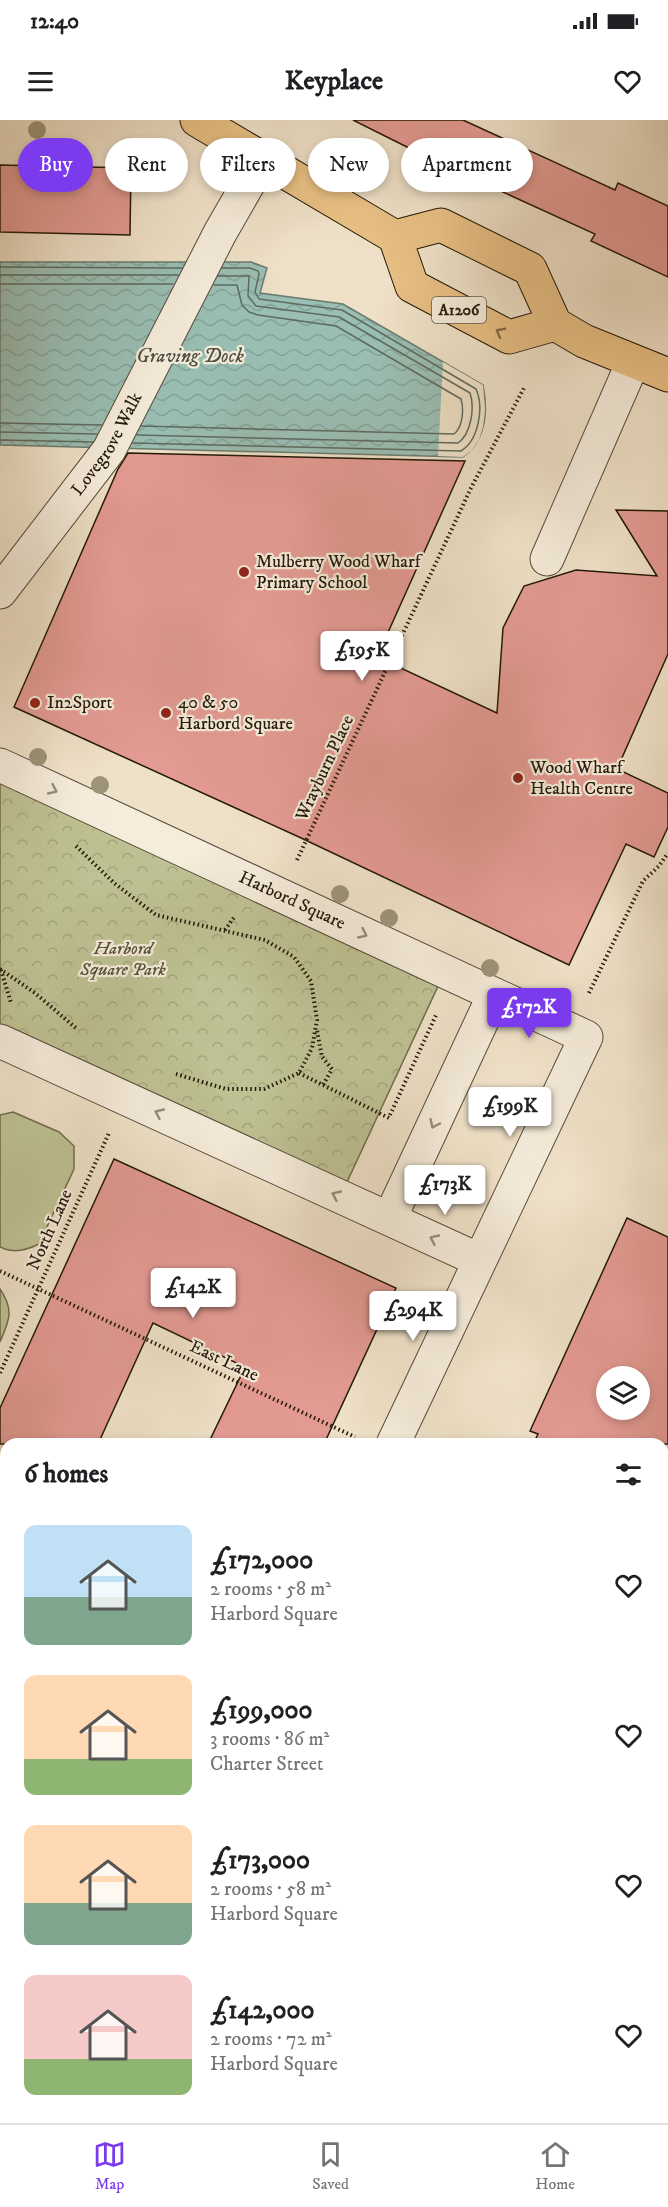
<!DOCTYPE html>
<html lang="en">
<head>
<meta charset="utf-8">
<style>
	body { margin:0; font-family:"IM FELL DW Pica",serif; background:#f2f2f2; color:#202124; height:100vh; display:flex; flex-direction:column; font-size:22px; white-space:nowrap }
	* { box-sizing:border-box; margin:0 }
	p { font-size:20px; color:#757577 }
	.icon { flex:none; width:33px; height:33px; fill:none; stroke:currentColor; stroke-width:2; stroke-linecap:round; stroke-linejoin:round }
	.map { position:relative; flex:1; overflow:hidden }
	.side { position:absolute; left:0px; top:1318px; width:669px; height:686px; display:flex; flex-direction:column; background:#fff; border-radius:18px 18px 0 0; box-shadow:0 3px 9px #0003 }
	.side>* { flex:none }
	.top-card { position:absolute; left:18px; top:18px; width:633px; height:54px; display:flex; gap:12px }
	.fabs { position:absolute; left:596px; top:1246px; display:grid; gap:12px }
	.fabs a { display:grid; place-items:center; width:54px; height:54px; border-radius:50%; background:#fff; box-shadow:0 3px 9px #0003; font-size:30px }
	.price { position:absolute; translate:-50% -51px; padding:0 14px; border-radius:6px; background:#fff; color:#222; font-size:20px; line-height:39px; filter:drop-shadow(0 2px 3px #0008) }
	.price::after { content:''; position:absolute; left:50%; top:36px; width:18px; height:14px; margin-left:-9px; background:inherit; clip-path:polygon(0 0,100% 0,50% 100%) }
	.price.selected { background:#7c3aed; color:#fff }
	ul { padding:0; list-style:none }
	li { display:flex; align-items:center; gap:18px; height:150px; padding:0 24px }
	li span { display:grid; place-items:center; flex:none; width:168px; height:120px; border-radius:12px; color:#555 }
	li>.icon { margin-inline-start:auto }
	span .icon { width:72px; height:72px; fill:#fffc; stroke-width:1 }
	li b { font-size:26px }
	h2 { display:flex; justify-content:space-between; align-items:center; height:72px; padding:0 24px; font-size:26px }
	.pill { padding:0 21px; border-radius:27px; background:#fff; box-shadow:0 3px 9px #0003; font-size:21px; line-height:54px }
	.pill.selected { background:#7c3aed; color:#fff }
	.status { display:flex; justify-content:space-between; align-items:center; height:42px; padding:0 30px; background:#fff; direction:ltr }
	.status svg { height:16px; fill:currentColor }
	header { display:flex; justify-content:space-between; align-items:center; height:78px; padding:0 24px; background:#fff; font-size:27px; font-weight:800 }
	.dock { display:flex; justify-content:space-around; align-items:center; height:84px; border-top:2px solid #e0e0e0; background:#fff; font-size:16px; color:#757577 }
	.dock a { display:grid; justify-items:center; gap:3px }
	.dock .selected { color:#7c3aed }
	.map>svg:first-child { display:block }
</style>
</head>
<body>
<div class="status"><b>12:40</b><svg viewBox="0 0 49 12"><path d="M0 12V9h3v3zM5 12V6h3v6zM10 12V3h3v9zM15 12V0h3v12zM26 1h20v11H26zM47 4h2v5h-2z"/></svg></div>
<header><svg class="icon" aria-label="menu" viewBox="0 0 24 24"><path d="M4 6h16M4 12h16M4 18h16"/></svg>Keyplace<svg class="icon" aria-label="heart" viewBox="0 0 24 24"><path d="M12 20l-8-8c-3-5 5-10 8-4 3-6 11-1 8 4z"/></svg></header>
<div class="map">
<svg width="668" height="2003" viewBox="0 0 668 2003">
	<defs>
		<pattern id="park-crowns" width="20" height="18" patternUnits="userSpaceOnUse" patternTransform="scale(1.5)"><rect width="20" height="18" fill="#bec193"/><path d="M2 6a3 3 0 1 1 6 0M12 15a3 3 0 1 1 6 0" fill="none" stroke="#a3a57d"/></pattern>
		<pattern id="water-waves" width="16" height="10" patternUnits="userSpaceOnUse" patternTransform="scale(1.5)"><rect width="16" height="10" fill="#9abeb3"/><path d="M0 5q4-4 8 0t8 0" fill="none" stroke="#84a399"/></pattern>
	</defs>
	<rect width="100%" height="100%" fill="#efe1c8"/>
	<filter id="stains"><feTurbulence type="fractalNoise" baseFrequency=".00333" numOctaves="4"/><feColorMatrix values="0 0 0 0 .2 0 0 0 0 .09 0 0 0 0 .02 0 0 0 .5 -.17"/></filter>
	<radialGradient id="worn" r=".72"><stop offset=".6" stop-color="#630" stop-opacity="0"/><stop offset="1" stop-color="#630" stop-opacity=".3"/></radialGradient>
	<path fill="url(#park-crowns)" stroke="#706c4e" stroke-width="1.5" d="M0,658L439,864L347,1062L0,907Z"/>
	<g fill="#bec193" stroke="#706c4e" stroke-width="1.5">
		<path d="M13,992L59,1012L74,1026V1049L39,1124C27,1130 13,1134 0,1127V995Z"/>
		<path d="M0,1169C14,1190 10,1199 0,1222Z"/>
	</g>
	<g fill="url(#water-waves)" stroke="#6a7c6f" stroke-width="1.5">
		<path d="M0,142H251L267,148L260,173L343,184L483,265C488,291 486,320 463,337L0,325Z"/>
		<path d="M664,1782L668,1784V2003H580L582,1998H663Z"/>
	</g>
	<path fill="#efe1c8" d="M443,242L483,265L485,290L483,307L479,320L471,331L463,337L438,336Z"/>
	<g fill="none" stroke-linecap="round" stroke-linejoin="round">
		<g stroke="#5e6b5e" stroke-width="1.5">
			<path d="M0,147L182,148"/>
			<path d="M0,155H178"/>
			<path d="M0,164H173"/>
			<path d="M0,303L101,305"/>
			<path d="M141,306L454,314C463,307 464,289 461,279L336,206L258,195L249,192L242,185L237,165H214"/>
			<path d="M0,312L97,314"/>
			<path d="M137,315L458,323C471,314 475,288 470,273L339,197L256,186L248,176L249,156H218"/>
			<path d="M0,320L93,322"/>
			<path d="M133,323L461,331C479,320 484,287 476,269L342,190L259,179L255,172L259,154L258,151L250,148H222"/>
		</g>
	</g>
	<g fill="#e39a92" stroke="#231809" stroke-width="1.5" fill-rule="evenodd">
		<path d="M353,0H463L615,70L618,63L668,86V157L591,121L595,114L437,42Z"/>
		<path d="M0,45L131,48L130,115L0,112Z"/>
		<path d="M128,333L465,341L377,537L497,593L503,508L524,466L576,450L657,456L616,390L668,391V534L617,649L668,673V707L654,737L626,724L569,845L299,717L14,587L118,349Z"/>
		<path d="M114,1039L396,1168L324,1324H208L245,1247L153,1203L98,1324H0V1288Z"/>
		<path d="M627,1098L668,1117V1324H533L538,1314L530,1311ZM606,1257H639V1290H606Z"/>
	</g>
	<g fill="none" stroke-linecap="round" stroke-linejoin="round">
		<g stroke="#564a39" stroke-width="35">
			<g id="minor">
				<path d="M547,439L633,242"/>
				<path id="s1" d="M0,472L109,330L220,113L263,38"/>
				<path id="s2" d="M0,645L586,917L393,1324"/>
				<path d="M0,921L479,1140"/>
				<path d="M390,1098L494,875"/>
			</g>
		</g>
		<g stroke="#231809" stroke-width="35">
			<g id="major">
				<path d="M197,0L395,117L412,166L509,217L555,204"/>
				<path d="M395,117L441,105L530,149L555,204L584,221L668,255"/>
			</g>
		</g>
		<g stroke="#231809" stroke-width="4" stroke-dasharray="1.5 3" stroke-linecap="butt">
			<path d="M76,726L114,763L156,795L265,820L294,837L311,861L317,900L312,928L299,953L264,969H226L176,954"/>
			<path d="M297,740L471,368L524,268"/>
			<path d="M225,810L235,796"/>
			<path d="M0,849L35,873L77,909"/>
			<path d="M1,850L11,883"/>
			<path d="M589,873L643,761L659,746L668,733"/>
			<path d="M317,911L322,937L332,949L323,965"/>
			<path d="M299,953L389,998"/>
			<path d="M390,995L437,893"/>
			<path d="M0,1151L355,1317"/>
			<path d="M0,1253L109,1013"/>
			<path d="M0,1400L6,1403"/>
			<path d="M663,1501L668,1490"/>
			<path d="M558,2003L560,1998"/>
		</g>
		<use href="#minor" stroke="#f5ecdb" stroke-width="33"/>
		<use href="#major" stroke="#e8c084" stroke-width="33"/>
	</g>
	<g fill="#9c9379">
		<circle cx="37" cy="10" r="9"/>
		<circle cx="38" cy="637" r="9"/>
		<circle cx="100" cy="665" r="9"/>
		<circle cx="340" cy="774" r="9"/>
		<circle cx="389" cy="798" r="9"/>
		<circle cx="490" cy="848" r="9"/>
		<circle cx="476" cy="1056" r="9"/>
	</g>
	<defs><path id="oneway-chevron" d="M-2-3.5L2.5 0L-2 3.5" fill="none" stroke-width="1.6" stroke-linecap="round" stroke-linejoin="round" transform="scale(1.5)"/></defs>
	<use stroke="#866c46" href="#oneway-chevron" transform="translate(500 212) rotate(-152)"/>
	<g stroke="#968d7c">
		<use href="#oneway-chevron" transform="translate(53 670) rotate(25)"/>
		<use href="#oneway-chevron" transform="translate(363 814) rotate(25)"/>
		<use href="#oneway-chevron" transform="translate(159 993) rotate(-155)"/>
		<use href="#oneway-chevron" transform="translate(434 1004) rotate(115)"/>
		<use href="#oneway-chevron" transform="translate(336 1075) rotate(-155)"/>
		<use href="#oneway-chevron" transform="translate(434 1119) rotate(-155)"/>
	</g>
	<g fill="#8f2418" stroke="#f5ecdb" stroke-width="2">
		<circle cx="244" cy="452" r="6"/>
		<circle cx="35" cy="583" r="6"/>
		<circle cx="166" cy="593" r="6"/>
		<circle cx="518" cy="658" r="6"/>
	</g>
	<g text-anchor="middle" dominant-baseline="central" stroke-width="4.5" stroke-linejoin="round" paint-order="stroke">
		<rect fill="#f5ecdb" stroke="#625848" stroke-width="1.5" x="432" y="177" width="54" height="26" rx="4.5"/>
		<g font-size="16" font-weight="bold" fill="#231809">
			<text x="459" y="190">A1206</text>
		</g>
		<g font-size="18" fill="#231809" stroke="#f5ecdb">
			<text stroke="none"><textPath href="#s1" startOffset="183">Lovegrove Walk</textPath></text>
			<text transform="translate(325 648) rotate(-65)">Wrayburn Place</text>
			<text stroke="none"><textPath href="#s2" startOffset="322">Harbord Square</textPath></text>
			<text transform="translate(50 1110) rotate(-66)">North Lane</text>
			<text transform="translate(224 1241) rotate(25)">East Lane</text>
		</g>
		<g font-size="18" fill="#231809" stroke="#f5ecdb" text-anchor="start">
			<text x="256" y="442">Mulberry Wood Wharf<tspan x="256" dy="21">Primary School</tspan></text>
			<text x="47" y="583">In2Sport</text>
			<text x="178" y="583">40 &amp; 50<tspan x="178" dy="21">Harbord Square</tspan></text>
			<text x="530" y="648">Wood Wharf<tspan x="530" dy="21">Health Centre</tspan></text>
		</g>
		<g font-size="18" font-style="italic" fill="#595339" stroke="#f5ecdb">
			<text x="123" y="829">Harbord<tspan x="123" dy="21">Square Park</tspan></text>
		</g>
		<g font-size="20" font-style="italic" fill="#4d5244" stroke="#f5ecdb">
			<text x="190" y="236">Graving Dock</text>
		</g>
	</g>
	<rect width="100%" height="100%" filter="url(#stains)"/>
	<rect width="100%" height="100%" fill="url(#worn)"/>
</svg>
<div class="fabs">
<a><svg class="icon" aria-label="layers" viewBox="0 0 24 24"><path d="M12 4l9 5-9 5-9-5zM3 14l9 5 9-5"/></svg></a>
</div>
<b class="price" style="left:362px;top:562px">£195K</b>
<b class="price selected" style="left:529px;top:919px">£172K</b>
<b class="price" style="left:510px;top:1018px">£199K</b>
<b class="price" style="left:445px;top:1096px">£173K</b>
<b class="price" style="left:193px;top:1199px">£142K</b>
<b class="price" style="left:413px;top:1222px">£294K</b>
<div class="top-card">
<a class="pill selected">Buy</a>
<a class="pill">Rent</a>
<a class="pill">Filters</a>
<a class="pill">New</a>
<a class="pill">Apartment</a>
</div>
<section class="side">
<h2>6 homes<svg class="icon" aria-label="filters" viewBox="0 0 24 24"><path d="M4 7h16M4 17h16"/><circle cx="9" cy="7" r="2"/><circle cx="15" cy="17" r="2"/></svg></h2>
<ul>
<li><span style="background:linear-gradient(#bfe0f5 60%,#7fa58c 0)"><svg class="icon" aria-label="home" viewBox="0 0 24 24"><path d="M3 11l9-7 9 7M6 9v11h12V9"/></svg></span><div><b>£172,000</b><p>2 rooms · 58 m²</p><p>Harbord Square</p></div><svg class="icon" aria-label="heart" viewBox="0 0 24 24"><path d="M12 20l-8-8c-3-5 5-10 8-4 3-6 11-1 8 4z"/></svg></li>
<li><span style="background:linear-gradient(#ffd9b3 70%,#8fb573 0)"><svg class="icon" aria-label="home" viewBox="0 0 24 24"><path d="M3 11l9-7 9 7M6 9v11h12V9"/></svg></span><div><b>£199,000</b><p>3 rooms · 86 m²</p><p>Charter Street</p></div><svg class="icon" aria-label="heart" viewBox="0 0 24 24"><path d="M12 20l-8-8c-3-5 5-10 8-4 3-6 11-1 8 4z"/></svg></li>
<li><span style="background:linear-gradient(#ffd9b3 65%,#7fa58c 0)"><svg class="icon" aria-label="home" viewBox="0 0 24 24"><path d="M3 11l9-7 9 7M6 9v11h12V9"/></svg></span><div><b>£173,000</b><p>2 rooms · 58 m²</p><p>Harbord Square</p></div><svg class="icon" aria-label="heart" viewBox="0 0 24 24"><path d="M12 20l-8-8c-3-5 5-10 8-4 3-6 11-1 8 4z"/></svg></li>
<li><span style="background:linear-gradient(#f6c9c9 70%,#8fb573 0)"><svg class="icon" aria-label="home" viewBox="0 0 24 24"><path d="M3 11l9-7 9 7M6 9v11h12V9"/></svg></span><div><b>£142,000</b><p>2 rooms · 72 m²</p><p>Harbord Square</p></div><svg class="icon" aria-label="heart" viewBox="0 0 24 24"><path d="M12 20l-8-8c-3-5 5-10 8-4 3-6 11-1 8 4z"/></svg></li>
</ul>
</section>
</div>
<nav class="dock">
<a class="selected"><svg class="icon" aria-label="map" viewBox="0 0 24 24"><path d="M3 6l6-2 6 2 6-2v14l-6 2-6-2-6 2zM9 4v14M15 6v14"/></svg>Map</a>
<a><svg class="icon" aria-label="saved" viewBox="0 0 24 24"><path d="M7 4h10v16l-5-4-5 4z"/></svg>Saved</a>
<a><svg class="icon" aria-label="home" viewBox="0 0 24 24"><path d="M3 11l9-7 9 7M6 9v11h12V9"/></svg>Home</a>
</nav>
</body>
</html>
